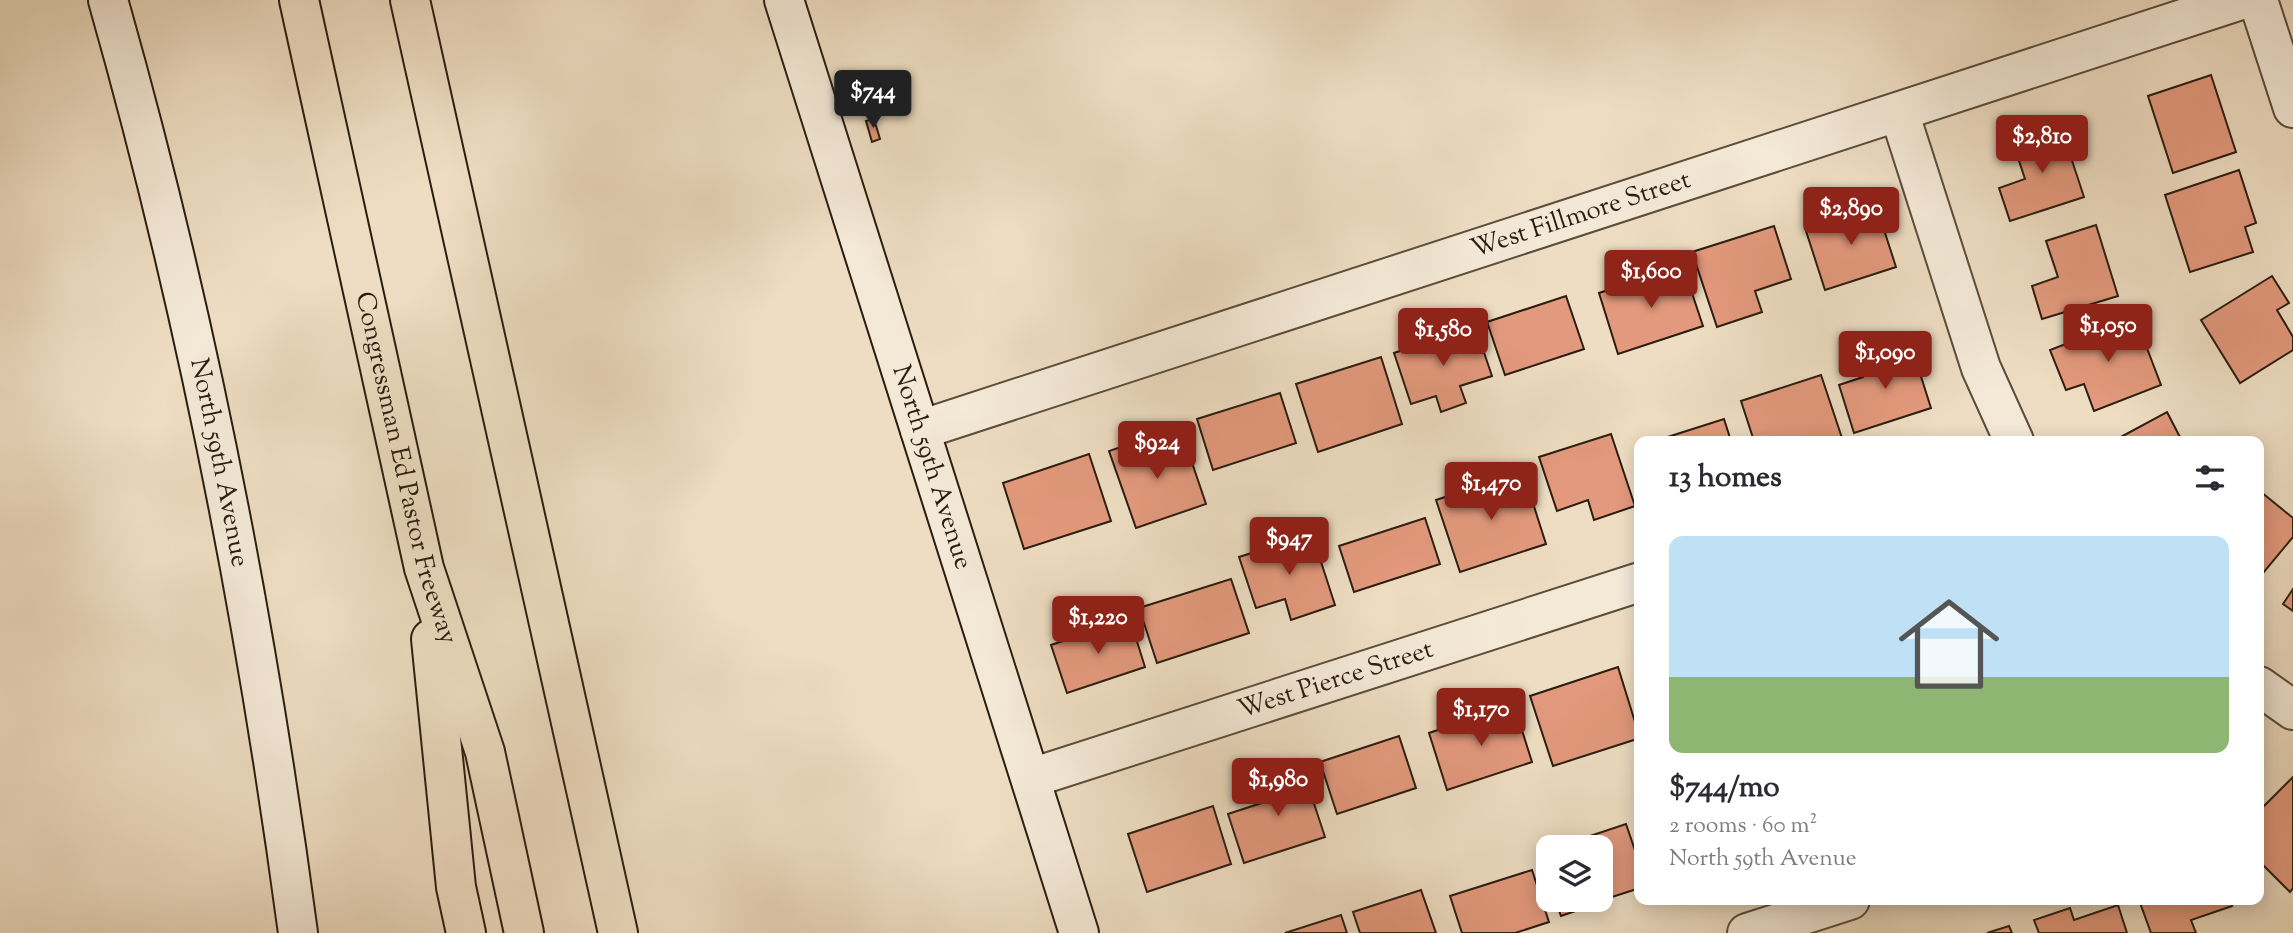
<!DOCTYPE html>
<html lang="en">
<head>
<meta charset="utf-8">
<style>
	body { margin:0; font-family:"Sorts Mill Goudy",serif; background:#f7f7f7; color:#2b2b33; height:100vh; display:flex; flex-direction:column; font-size:26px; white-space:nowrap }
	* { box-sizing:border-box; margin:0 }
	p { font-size:23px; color:#7c7c81 }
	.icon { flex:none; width:38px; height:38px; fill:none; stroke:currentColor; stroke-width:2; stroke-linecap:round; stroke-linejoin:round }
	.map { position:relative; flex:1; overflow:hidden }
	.side { position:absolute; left:1634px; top:436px; width:630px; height:469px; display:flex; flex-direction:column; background:#fff; border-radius:14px; box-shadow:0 4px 18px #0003 }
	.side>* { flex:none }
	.tools { position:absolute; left:1536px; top:835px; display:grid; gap:14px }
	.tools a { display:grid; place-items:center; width:77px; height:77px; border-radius:14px; background:#fff; box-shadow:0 4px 18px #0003; font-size:35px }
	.price { position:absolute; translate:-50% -60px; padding:0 16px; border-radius:7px; background:#8f2418; color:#fff; font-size:23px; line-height:46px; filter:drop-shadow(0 2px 4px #0008) }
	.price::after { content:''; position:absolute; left:50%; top:42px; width:21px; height:16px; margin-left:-10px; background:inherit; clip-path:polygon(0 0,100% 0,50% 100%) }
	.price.active { background:#222; color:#fff }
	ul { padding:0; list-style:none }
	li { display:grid; align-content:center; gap:14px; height:371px; padding:0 35px }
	li span { display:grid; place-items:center; height:217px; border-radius:14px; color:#555 }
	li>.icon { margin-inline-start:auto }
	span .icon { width:126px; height:126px; fill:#fffc; stroke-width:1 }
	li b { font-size:30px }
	h2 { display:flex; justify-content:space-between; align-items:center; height:84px; padding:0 35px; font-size:30px }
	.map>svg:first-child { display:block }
</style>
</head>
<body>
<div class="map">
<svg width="2293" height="933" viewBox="0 0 2293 933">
	<rect width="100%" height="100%" fill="#eeddc2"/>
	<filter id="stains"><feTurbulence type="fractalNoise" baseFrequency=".00286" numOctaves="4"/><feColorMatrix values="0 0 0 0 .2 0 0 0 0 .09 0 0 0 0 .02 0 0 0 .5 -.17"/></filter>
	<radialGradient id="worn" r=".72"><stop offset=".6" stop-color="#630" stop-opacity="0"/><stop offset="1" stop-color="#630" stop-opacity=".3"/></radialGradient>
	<g fill="#e3997d" stroke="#2a1d10" stroke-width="2">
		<path d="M2211,75L2236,152L2173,173L2148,96Z"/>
		<path d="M874,119L880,139L872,142L866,121Z"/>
		<path d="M2060,124L2084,197L2010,221L1999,188L2025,179L2012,140Z"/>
		<path d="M2239,170L2256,223L2245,227L2253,252L2190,272L2165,195Z"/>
		<path d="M1876,205L1896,267L1825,290L1805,228Z"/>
		<path d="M2096,225L2118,296L2042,319L2032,286L2058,277L2046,241Z"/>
		<path d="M1774,226L1791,279L1755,291L1762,312L1717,327L1692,252Z"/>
		<path d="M1683,266L1703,326L1618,354L1599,293Z"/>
		<path d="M2272,276L2289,303L2277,310L2293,337V350L2240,383L2201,320Z"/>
		<path d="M1566,296L1584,349L1505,375L1487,322Z"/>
		<path d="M2135,317L2161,385L2094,411L2084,384L2066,390L2050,350Z"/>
		<path d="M1475,326L1492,376L1460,386L1466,403L1441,412L1436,396L1411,404L1394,353Z"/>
		<path d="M1912,348L1931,408L1854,433L1839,385L1863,377L1859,365Z"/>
		<path d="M1381,357L1402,424L1318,452L1296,384Z"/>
		<path d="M1821,375L1843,441H1754L1741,401Z"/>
		<path d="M1280,393L1296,443L1213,470L1197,419Z"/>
		<path d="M2167,412L2182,441H2119L2117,439Z"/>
		<path d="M1724,419L1731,441H1655Z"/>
		<path d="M1611,434L1635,506L1594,520L1588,500L1557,511L1539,457Z"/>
		<path d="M1156,435L1162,454L1186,445L1206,504L1136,528L1109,451Z"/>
		<path d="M1089,454L1111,521L1024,549L1003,483Z"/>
		<path d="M1523,472L1546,544L1460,572L1436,500Z"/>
		<path d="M2261,492L2293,518V537L2259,578Z"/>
		<path d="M1425,518L1440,564L1354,592L1339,546Z"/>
		<path d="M1312,534L1335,605L1291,620L1285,599L1256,608L1239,557Z"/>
		<path d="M1231,579L1249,633L1157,663L1139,608Z"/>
		<path d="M2293,589V611L2283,604Z"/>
		<path d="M1130,619L1145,667L1067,693L1051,645Z"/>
		<path d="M1618,667L1640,738L1553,766L1530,696Z"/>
		<path d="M1514,705L1532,762L1447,790L1429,733Z"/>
		<path d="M1399,736L1416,788L1337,814L1320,762Z"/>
		<path d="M1301,764L1325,837L1244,863L1228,814L1274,799L1266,775Z"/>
		<path d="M2293,777V888L2290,892L2259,861V811Z"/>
		<path d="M1213,806L1231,864L1147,892L1128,834Z"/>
		<path d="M1626,824L1640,865V888L1612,897L1607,882L1601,884V847H1557Z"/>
		<path d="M1549,850V879L1540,852Z"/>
		<path d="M1532,870L1549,922L1515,933H1462L1450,896Z"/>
		<path d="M1421,890L1436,933H1360L1353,912Z"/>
		<path d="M1555,900H1585L1587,907L1561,916Z"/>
		<path d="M2139,900H2230L2232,906L2191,920L2196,933H2151Z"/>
		<path d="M2118,905L2127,933H2039L2034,920L2070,908L2074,920Z"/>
		<path d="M1341,915L1347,933H1285Z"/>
		<path d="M2009,926L2012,933H1987Z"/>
	</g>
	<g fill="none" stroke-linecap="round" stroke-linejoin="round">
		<g stroke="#5b4d3c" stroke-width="42">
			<g id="minor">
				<path d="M2258,0L2293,108"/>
				<path d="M1899,112L1981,368L2014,441"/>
				<path id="s1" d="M920,430L2241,0"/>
				<path d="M2259,686L2293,710"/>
				<path id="s2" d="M1031,778L1640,582"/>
				<path d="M1747,933L1850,900"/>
			</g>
		</g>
		<g stroke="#2a1d10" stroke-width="42">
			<g id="secondary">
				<path id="s3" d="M108,0C195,306 256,618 298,933"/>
				<path id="s4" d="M784,0L1079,933"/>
			</g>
		</g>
		<g stroke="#2a1d10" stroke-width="42">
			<g id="motorway">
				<path id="s5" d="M299,0L424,568L485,752L524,933"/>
				<path d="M410,0L618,933"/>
				<path d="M431,639L456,887L466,933"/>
			</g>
		</g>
		<use href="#minor" stroke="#f4e9d7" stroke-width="38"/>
		<use href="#secondary" stroke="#f4e9d7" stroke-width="38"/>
		<use href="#motorway" stroke="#eeddc2" stroke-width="38"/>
	</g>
	<g text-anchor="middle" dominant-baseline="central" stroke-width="5" stroke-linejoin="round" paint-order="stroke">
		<g font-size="26" fill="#2a1d10" stroke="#f4e9d7">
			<text stroke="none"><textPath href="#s1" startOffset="695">West Fillmore Street</textPath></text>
			<text stroke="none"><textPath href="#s3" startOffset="476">North 59th Avenue</textPath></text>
			<text stroke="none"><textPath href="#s4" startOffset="490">North 59th Avenue</textPath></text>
			<text stroke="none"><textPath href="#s5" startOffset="480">Congressman Ed Pastor Freeway</textPath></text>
			<text stroke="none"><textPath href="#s2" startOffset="320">West Pierce Street</textPath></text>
		</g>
	</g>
	<rect width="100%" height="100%" filter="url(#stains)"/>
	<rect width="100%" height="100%" fill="url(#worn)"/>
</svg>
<div class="tools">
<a><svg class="icon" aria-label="layers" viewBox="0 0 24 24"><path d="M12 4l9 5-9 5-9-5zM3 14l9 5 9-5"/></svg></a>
</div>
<b class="price active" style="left:873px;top:130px">$744</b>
<b class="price" style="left:2042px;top:175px">$2,810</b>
<b class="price" style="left:1851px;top:247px">$2,890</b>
<b class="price" style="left:1651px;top:310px">$1,600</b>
<b class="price" style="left:2108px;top:364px">$1,050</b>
<b class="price" style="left:1443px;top:368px">$1,580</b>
<b class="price" style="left:1885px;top:391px">$1,090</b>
<b class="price" style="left:1157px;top:481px">$924</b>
<b class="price" style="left:1491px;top:522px">$1,470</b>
<b class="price" style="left:1289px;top:577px">$947</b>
<b class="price" style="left:1098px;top:656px">$1,220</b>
<b class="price" style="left:1481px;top:748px">$1,170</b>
<b class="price" style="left:1278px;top:818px">$1,980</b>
<section class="side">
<h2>13 homes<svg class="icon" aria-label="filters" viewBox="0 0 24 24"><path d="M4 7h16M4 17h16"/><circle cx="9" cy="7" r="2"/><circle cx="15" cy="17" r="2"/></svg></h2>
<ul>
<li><span style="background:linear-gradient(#bfe0f5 65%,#8fb573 0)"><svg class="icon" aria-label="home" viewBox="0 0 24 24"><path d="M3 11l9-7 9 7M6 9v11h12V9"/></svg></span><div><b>$744/mo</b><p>2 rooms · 60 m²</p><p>North 59th Avenue</p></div></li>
</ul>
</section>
</div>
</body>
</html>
